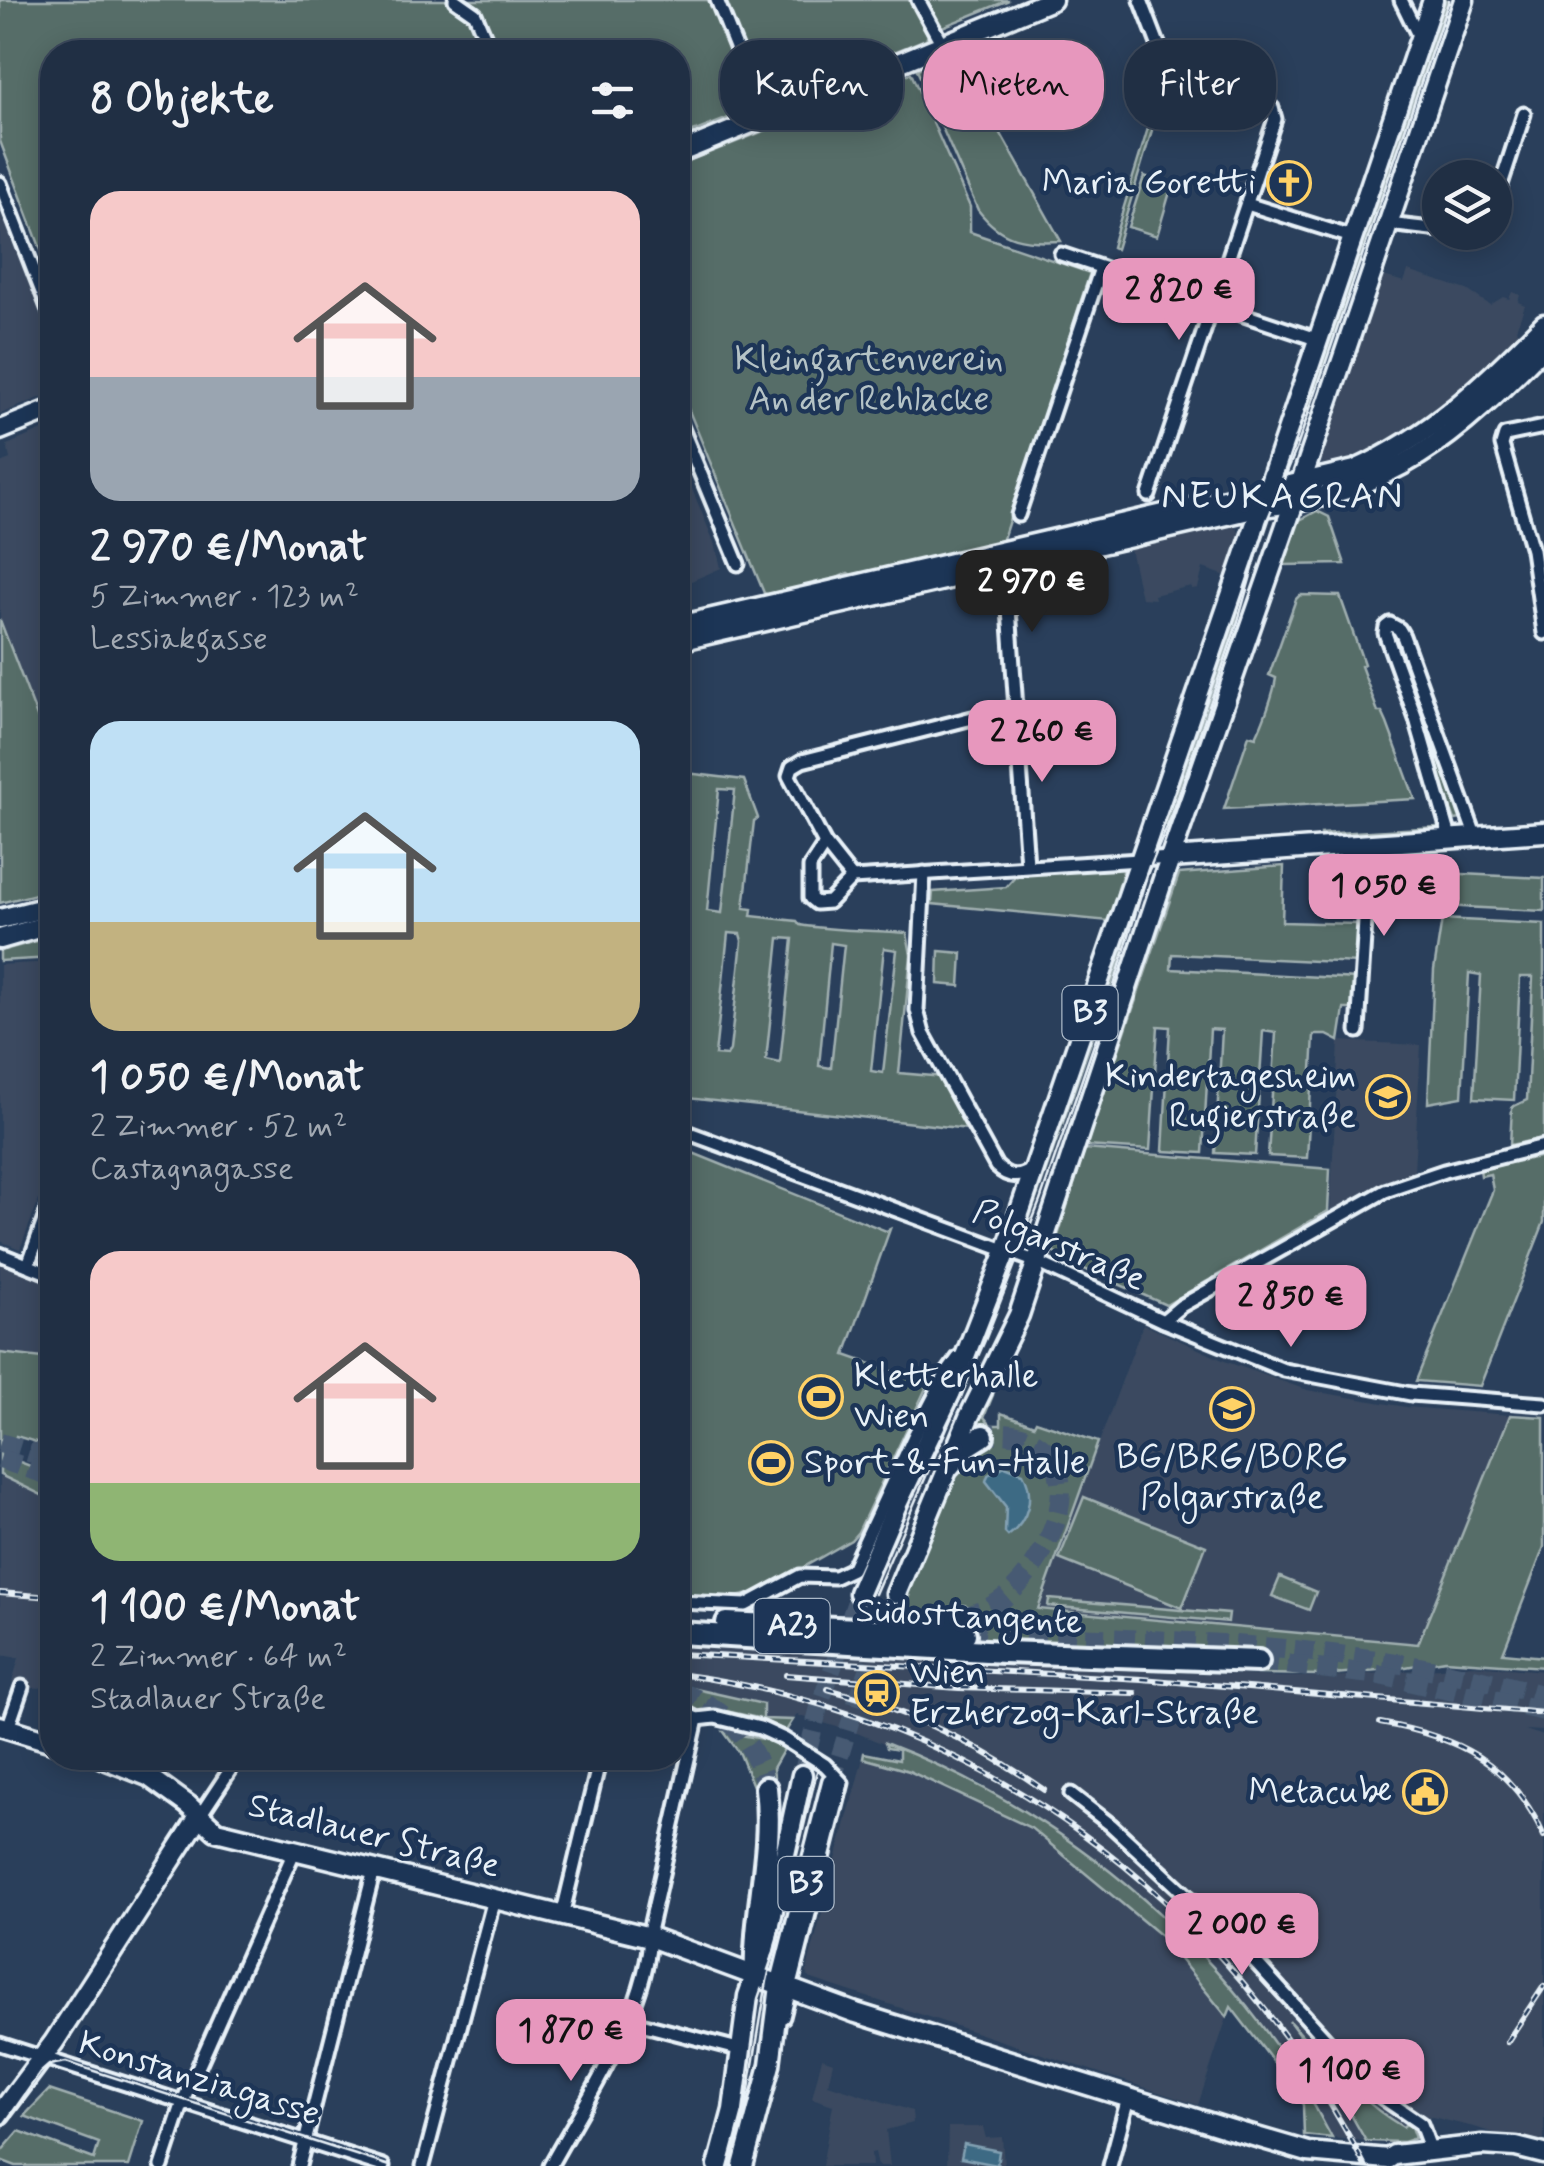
<!DOCTYPE html>
<html lang="de">
<head>
<meta charset="utf-8">
<style>
	body { margin:0; font-family:Mynerve,sans-serif; background:#28374b; color:#f1f3f6; height:100vh; display:flex; flex-direction:column; font-size:38px; white-space:nowrap }
	* { box-sizing:border-box; margin:0 }
	p { font-size:32px; color:#a2a9b2 }
	.icon { flex:none; width:55px; height:55px; fill:none; stroke:currentColor; stroke-width:2; stroke-linecap:round; stroke-linejoin:round }
	.map { position:relative; flex:1; overflow:hidden }
	.sheet { position:absolute; left:40px; top:40px; width:650px; height:1730px; display:flex; flex-direction:column; background:#202f44; border-radius:40px; box-shadow:0 5px 25px #0003,0 0 0 2px #3d4a5d }
	.sheet>* { flex:none }
	.hud { position:absolute; left:720px; top:40px; width:672px; height:90px; display:flex; gap:20px }
	.tools { position:absolute; left:1422px; top:160px; display:grid; gap:20px }
	.tools a { display:grid; place-items:center; width:90px; height:90px; border-radius:50%; background:#202f44; box-shadow:0 5px 25px #0003,0 0 0 2px #3d4a5d; font-size:50px }
	.price { position:absolute; translate:-50% -85px; padding:0 22px; border-radius:20px; background:#e797bd; color:#111; font-size:32px; line-height:65px; filter:drop-shadow(0 2px 5px #0008) }
	.price::after { content:''; position:absolute; left:50%; top:60px; width:30px; height:22px; margin-left:-15px; background:inherit; clip-path:polygon(0 0,100% 0,50% 100%) }
	.price.active { background:#222; color:#fff }
	ul { padding:0; list-style:none }
	li { display:grid; align-content:center; gap:20px; height:530px; padding:0 50px }
	li span { display:grid; place-items:center; height:310px; border-radius:30px; color:#555 }
	li>.icon { margin-inline-start:auto }
	span .icon { width:180px; height:180px; fill:#fffc; stroke-width:1 }
	li b { font-size:42px }
	h2 { display:flex; justify-content:space-between; align-items:center; height:120px; padding:0 50px; font-size:42px }
	.tag { padding:0 35px; border-radius:40px; background:#202f44; box-shadow:0 5px 25px #0003,0 0 0 2px #3d4a5d; font-size:35px; line-height:90px }
	.tag.active { background:#e797bd; color:#111 }
	.map>svg:first-child { display:block }
</style>
</head>
<body>
<div class="map">
<svg width="1544" height="2166" viewBox="0 0 1544 2166">
	<rect width="100%" height="100%" fill="#2a3f5b"/>
	<filter id="ink" filterUnits="userSpaceOnUse"><feTurbulence type="fractalNoise" baseFrequency=".01" numOctaves="2"/><feDisplacementMap in="SourceGraphic" scale="20" xChannelSelector="R" yChannelSelector="G"/><feConvolveMatrix kernelMatrix="1 2 1 2 8 2 1 2 1" color-interpolation-filters="sRGB"/></filter>
	<g filter="url(#ink)">
		<g fill="#3a4a60">
			<path d="M0,199L52,336V393L0,414Z"/>
			<path d="M1367,271L1404,282L1408,271L1467,290L1490,305L1503,297L1509,299L1512,292L1520,295L1518,302L1525,305L1516,329L1524,336L1466,394L1379,452L1345,465L1311,463Z"/>
			<path d="M52,426V715L39,721L0,620V463L10,459L7,445Z"/>
			<path d="M678,455L716,547L721,568L680,586L686,614L678,616Z"/>
			<path d="M1232,526L1237,528L1239,533L1226,576L1203,568L1198,588L1192,589L1191,586L1154,595L1155,599L1141,598L1130,549Z"/>
			<path d="M52,962V1166L47,1178L41,1176L39,1181L45,1184L20,1249L0,1241V965Z"/>
			<path d="M1339,1041L1421,1045L1414,1171L1330,1211Z"/>
			<path d="M0,1261L52,1283V1359L0,1353Z"/>
			<path d="M1143,1324L1227,1362L1307,1390L1406,1407L1510,1415L1419,1644L1037,1609Z"/>
			<path d="M0,1475L52,1500V1687L32,1688L12,1682L19,1658L0,1655Z"/>
			<path d="M678,1642L1278,1677L1345,1676L1475,1665L1544,1671V1731L1525,1730L1544,1736V2150L1478,2128L1432,2117L1406,2124L1403,2128L1358,2093L1295,2029L1326,2071L1366,2141L1332,2138L1284,2057L1242,2002L981,1784L857,1733L797,1715L793,1720L762,1719L763,1704L678,1685Z"/>
			<path d="M863,1758L909,1771L1031,1828L1161,1936L1227,2017L1198,2105L809,1978L806,1973Z"/>
			<path d="M822,2058L833,2062L828,2084L912,2111L913,2123L886,2130L890,2166H878L875,2152L871,2153L872,2166H822L833,2105L812,2098Z"/>
			<path d="M948,2127H983L986,2138L1002,2137L1004,2166H947Z"/>
		</g>
		<g fill="#576d68" stroke="#a0afb0" stroke-width="2.5" fill-rule="evenodd">
			<path d="M0,0H445L470,15L485,52H52V279L0,141Z"/>
			<path d="M467,0H710L754,108L678,138V52H496L478,6Z"/>
			<path d="M722,0H911L930,32L926,39L764,105Z"/>
			<path d="M924,0H1009L940,28Z"/>
			<path d="M1441,0H1447L1307,412L1302,410Z"/>
			<path d="M957,55L1061,241C1024,243 1002,241 978,210L917,70Z"/>
			<path d="M911,73L970,207V232L1090,273L1002,542L853,576L848,573L833,580L769,595L764,593L678,384V165Z"/>
			<path d="M1149,125L1153,127L1116,249L1112,247L1115,236Z"/>
			<path d="M1144,176L1172,185L1157,236L1128,227Z"/>
			<path d="M1317,511L1329,517L1345,564L1283,565L1298,521Z"/>
			<path d="M1244,585L1236,620L1166,825L1163,824Z"/>
			<path d="M1300,595L1340,596L1364,664L1361,666L1378,712H1382L1387,723L1415,799L1224,809L1249,735L1256,737C1263,723 1274,693 1276,678L1269,675L1296,599Z"/>
			<path d="M0,620L41,727L52,724V890L0,903Z"/>
			<path d="M1388,628L1398,633L1394,636L1461,819L1455,820L1386,634Z"/>
			<path d="M678,772L744,780L758,818L754,821L744,908L752,909L751,916L797,921L800,925C832,931 873,930 907,933L911,955L899,1073L944,1077L968,1129L678,1097V845L683,785L678,784ZM719,789L735,790L722,913L707,911ZM728,933L740,934L742,941L730,1050L727,1056L715,1055ZM779,938L793,939L780,1063L766,1060ZM831,943L844,945L831,1068L819,1066ZM884,948L897,950L883,1073L871,1071Z"/>
			<path d="M1437,827V830L1321,837V834Z"/>
			<path d="M1284,866L1282,922L1358,924V963L1172,954L1171,969L1357,979L1355,1009H1344L1339,1041L1327,1035H1314L1307,1158L1268,1156L1276,1033L1263,1031L1255,1155L1215,1153L1222,1030L1210,1029L1203,1153L1163,1151L1170,1027L1158,1026L1150,1150L1086,1146L1179,874Z"/>
			<path d="M1124,868L1109,921L932,904L933,892L1006,887L1017,875Z"/>
			<path d="M1442,873L1544,878V911L1443,906Z"/>
			<path d="M1139,884L1142,885L1115,974L1026,1228Z"/>
			<path d="M1442,919L1544,924V1138L1510,1145L1512,1107L1527,1100L1533,977H1520L1514,1100L1474,1098L1481,975L1469,973L1462,1097L1428,1103L1434,970Z"/>
			<path d="M52,937V958L0,961V951Z"/>
			<path d="M939,951L962,953L960,986L938,984Z"/>
			<path d="M678,1147L886,1231L890,1229L845,1355L928,1384L858,1532L851,1540L760,1592L731,1598L678,1593Z"/>
			<path d="M1085,1149L1330,1169L1328,1211L1166,1305L1066,1261L1053,1252Z"/>
			<path d="M1544,1156V1222L1480,1386L1416,1381L1493,1190L1490,1174L1481,1176L1480,1169Z"/>
			<path d="M0,1353L52,1359V1428L46,1445L16,1436L9,1458L52,1474V1500L0,1475Z"/>
			<path d="M989,1393L993,1395L984,1417L991,1425H1001V1413L1034,1425L1036,1421L1098,1442L1038,1609L1418,1644L1510,1415L1544,1417V1547L1503,1653L1544,1657V1667L1445,1660L1400,1668L1324,1675L1323,1672L1320,1675L1257,1674V1668L967,1642L926,1618L901,1619L898,1616L909,1596L903,1595C922,1550 942,1467 989,1447L983,1429L972,1430Z"/>
			<path d="M1084,1497L1206,1546L1182,1608L1059,1559Z"/>
			<path d="M1280,1577L1316,1592L1309,1610L1272,1596Z"/>
			<path d="M1049,1599L1229,1614L1228,1622L1048,1606Z"/>
			<path d="M678,1685L763,1704V1719L793,1720L786,1731L758,1718L717,1709L700,1712L678,1703Z"/>
			<path d="M724,1732L769,1740L784,1749L773,1768L775,1786L755,1791L740,1754Z"/>
			<path d="M885,1743C1073,1815 1240,1958 1332,2138L1304,2135L1303,2105L1295,2090L1231,2007L1227,2017L1161,1936L1031,1828L909,1771L863,1758L864,1753L899,1760V1750L887,1748Z"/>
			<path d="M1289,2021C1325,2059 1358,2101 1403,2127L1406,2124L1411,2127L1415,2138L1403,2142L1366,2141L1326,2071Z"/>
			<path d="M49,2090L143,2121L129,2166H16L0,2160V2153L19,2131L94,2159L99,2143L24,2116Z"/>
		</g>
		<g fill="#3e6a84" stroke="#82a0b2" stroke-width="2.5">
			<path d="M1005,1466L1023,1473C1035,1495 1029,1521 1008,1536L1005,1533L1006,1507L986,1481L988,1475Z"/>
			<path d="M964,2144L999,2151L997,2165L961,2158Z"/>
		</g>
		<g fill="none" stroke-linecap="round" stroke-linejoin="round">
			<g stroke="#465a73" stroke-width="18" stroke-dasharray="18 9" stroke-linecap="butt">
				<path d="M802,1775L819,1707L859,1593"/>
				<path d="M832,1782L856,1703L896,1594"/>
			</g>
			<g stroke="#465a73" stroke-width="20" stroke-dasharray="20 10" stroke-linecap="butt">
				<path d="M0,1443L52,1459"/>
				<path d="M0,1459L52,1476"/>
				<path d="M962,1618C977,1613 992,1608 1004,1598C1043,1568 1091,1479 1036,1443C1019,1432 1002,1431 983,1436"/>
				<path d="M965,1634C1161,1640 1355,1641 1544,1696"/>
				<path d="M1258,1661L1380,1675L1544,1711"/>
				<path d="M678,1692C725,1706 755,1741 766,1788"/>
			</g>
			<g stroke="#e8f1f8" stroke-width="19">
				<g id="street">
					<path d="M455,0L475,14L491,52"/>
					<path d="M717,0L764,117"/>
					<path d="M918,0L943,46"/>
					<path d="M1141,0L1168,70L1263,101L1272,108L1275,119L1149,495"/>
					<path d="M1401,0L1420,39"/>
					<path d="M0,183L52,318"/>
					<path d="M1495,203L1524,114"/>
					<path d="M1247,204L1355,238"/>
					<path d="M1388,224L1440,230"/>
					<path d="M1460,232H1480"/>
					<path d="M1061,254L1319,340"/>
					<path d="M678,419L738,564"/>
					<path d="M1544,427L1505,435L1502,445L1532,550L1544,633"/>
					<path d="M1018,515L1101,268"/>
					<path d="M1006,566L1027,865"/>
					<path d="M1016,707L802,761L792,767L789,776L825,844L852,878L1171,858"/>
					<path d="M1450,837L1416,719L1385,633L1386,627L1390,624L1399,629L1403,636L1475,835"/>
					<path d="M825,844L810,867V898L816,903L829,902L852,878"/>
					<path d="M924,873L917,1010L923,1033L996,1166C1008,1178 1019,1179 1033,1169"/>
					<path d="M1358,1031L1370,843"/>
					<path d="M678,1129L1037,1262L1163,1321L1284,1370L1411,1394L1544,1404"/>
					<path d="M0,1254L52,1275"/>
					<path d="M28,1265L52,1199"/>
					<path d="M1163,1321L1181,1306L1385,1191L1444,1171L1544,1146"/>
					<path d="M678,1602L746,1605L800,1576L835,1577L852,1569L914,1436L945,1376L958,1358"/>
					<path d="M678,1709L697,1719L715,1717L760,1728L784,1739L825,1765L842,1783L783,2017"/>
					<path d="M8,1728L22,1687"/>
					<path d="M1071,1794L1111,1825L1240,1945L1373,2091L1421,2124L1431,2151"/>
					<path d="M199,1817L238,1758"/>
					<path d="M562,1916L600,1758"/>
					<path d="M629,2021L742,2050"/>
					<path d="M0,2044L383,2166"/>
					<path d="M162,2166L184,2099L294,1852"/>
					<path d="M299,2166L374,1870"/>
					<path d="M423,2166L494,1899"/>
					<path d="M550,2166C586,2100 652,2004 650,1927L697,1719"/>
					<path d="M1110,2166L1128,2098"/>
				</g>
			</g>
			<g stroke="#e8f1f8" stroke-width="25">
				<g id="secondary">
					<path d="M678,153L1052,0"/>
					<path d="M0,430L52,409"/>
					<path d="M1300,485L1464,0"/>
					<path d="M1267,491L1433,0"/>
					<path d="M1171,858L1544,832"/>
					<path d="M0,1726L52,1742"/>
					<path d="M102,1758L148,1776L188,1805L216,1831L650,1937L856,2013L1229,2129L1308,2152L1388,2159L1394,2155L1482,2145L1516,2147L1544,2154"/>
					<path d="M0,2114L54,2042L199,1817"/>
				</g>
			</g>
			<g stroke="#e8f1f8" stroke-width="25">
				<g id="primary">
					<path d="M678,626L1355,470C1434,434 1484,385 1544,324"/>
					<path d="M678,641L1262,507C1391,494 1458,435 1544,346"/>
					<path d="M0,919L52,906"/>
					<path d="M0,939L52,924"/>
					<path d="M859,1593L898,1502L951,1392L1006,1251L1267,491"/>
					<path d="M896,1594L969,1417L1019,1315L1162,882L1300,485"/>
					<path d="M718,2166L733,2110L748,1996L765,1947L802,1775"/>
					<path d="M743,2166L770,2065L780,1986L832,1782"/>
				</g>
			</g>
			<g stroke="#e8f1f8" stroke-width="28">
				<g id="highway">
					<path d="M949,1466L964,1448L983,1436"/>
					<path d="M727,1623L965,1634"/>
					<path d="M927,1624L962,1618"/>
					<path d="M678,1633L1004,1652L1258,1661"/>
					<path d="M756,1977C753,1914 774,1851 766,1788"/>
				</g>
			</g>
			<use href="#street" stroke="#1d3557" stroke-width="11"/>
			<use href="#secondary" stroke="#1d3557" stroke-width="18"/>
			<use href="#primary" stroke="#1d3557" stroke-width="18"/>
			<use href="#highway" stroke="#1d3557" stroke-width="20"/>
			<g stroke="#e8f1f8" stroke-width="2.5">
				<path d="M875,1594L986,1338L1040,1201L1112,992L1148,872L1172,815L1238,621L1266,523L1296,450L1449,0"/>
				<path d="M0,2130L40,2073L49,2065L66,2062L390,2166"/>
				<path d="M731,2166L747,2101L767,1981L817,1771"/>
			</g>
			<g stroke="#e8f1f8" stroke-width="6">
				<g id="rail">
					<path d="M0,1593L52,1597"/>
					<path d="M678,1654L1142,1679L1544,1713"/>
					<path d="M678,1674C980,1714 1226,1896 1365,2166"/>
					<path d="M786,1675L959,1688L1135,1693"/>
					<path d="M828,1689C907,1710 977,1743 1044,1790"/>
					<path d="M1380,1723C1456,1736 1511,1762 1544,1836"/>
					<path d="M1507,2042L1544,1986"/>
				</g>
			</g>
			<use href="#rail" stroke="#1d3557" stroke-width="2.5" stroke-dasharray="8" stroke-linecap="butt"/>
		</g>
	</g>
	<defs>
		<g id="church-ring" transform="scale(2.25)"><circle r="9.5" fill="#1d3557" stroke="#ffd166" stroke-width="1.5"/><path d="M-1.2-6h2.4v3.5h3.3v2.4h-3.3V6h-2.4V-.1h-3.3v-2.4h3.3Z" fill="#ffd166"/></g>
		<g id="school-ring" transform="scale(2.25)"><circle r="9.5" fill="#1d3557" stroke="#ffd166" stroke-width="1.5"/><path d="M0-5L7-2L0 1L-7-2ZM-4 1L0 2.5L4 1V4Q0 6-4 4Z" fill="#ffd166"/></g>
		<g id="stadium-ring" transform="scale(2.25)"><circle r="9.5" fill="#1d3557" stroke="#ffd166" stroke-width="1.5"/><path d="M0-5a6.5 5 0 1 0 0 10a6.5 5 0 1 0 0-10ZM-3.5-1.8h7v3.6h-7Z" fill="#ffd166"/></g>
		<g id="station-ring" transform="scale(2.25)"><circle r="9.5" fill="#1d3557" stroke="#ffd166" stroke-width="1.5"/><path d="M-3-6H3Q5-6 5-4V2Q5 4 3 4L4.5 6H3L1.5 4h-3L-3 6H-4.5L-3 4Q-5 4-5 2V-4Q-5-6-3-6ZM-3.5-4v3h7v-3ZM-3.5 1v1.5H-2V1ZM2 1v1.5H3.5V1Z" fill="#ffd166"/></g>
		<g id="civic-ring" transform="scale(2.25)"><circle r="9.5" fill="#1d3557" stroke="#ffd166" stroke-width="1.5"/><path d="M-.6-6.5H3V-4.5H.6V-3L4-1V1h2V6H-6V1h2V-1L-.6-3ZM-1.2 2.5V6h2.4V2.5Z" fill="#ffd166"/></g>
	</defs>
	<g fill-rule="evenodd">
		<use href="#church-ring" x="1289" y="183"/>
		<use href="#school-ring" x="1388" y="1097"/>
		<use href="#stadium-ring" x="821" y="1397"/>
		<use href="#school-ring" x="1232" y="1409"/>
		<use href="#stadium-ring" x="771" y="1463"/>
		<use href="#station-ring" x="877" y="1693"/>
		<use href="#civic-ring" x="1425" y="1792"/>
	</g>
	<g text-anchor="middle" dominant-baseline="central" stroke-width="9" stroke-linejoin="round" paint-order="stroke">
		<g fill="#1d3557" stroke="#abb9c8" stroke-width="2.5">
			<rect x="1062.5" y="986" width="55" height="54" rx="8"/>
			<rect x="754.5" y="1599" width="75" height="54" rx="8"/>
			<rect x="778.5" y="1857" width="55" height="54" rx="8"/>
		</g>
		<g font-size="32" font-weight="bold" fill="#e8f1f8">
			<text x="1090" y="1013">B3</text>
			<text x="792" y="1626">A23</text>
			<text x="806" y="1884">B3</text>
		</g>
		<g font-size="35" fill="#e8f1f8" stroke="#1d3557" text-anchor="end">
			<text x="1256" y="183">Maria Goretti</text>
			<text x="1356" y="1077">Kindertagesheim<tspan x="1356" dy="40">Rugierstraße</tspan></text>
			<text x="854" y="1377" text-anchor="start">Kletterhalle<tspan x="854" dy="40">Wien</tspan></text>
			<text x="1232" y="1458" text-anchor="middle">BG/BRG/BORG<tspan x="1232" dy="40">Polgarstraße</tspan></text>
			<text x="804" y="1463" text-anchor="start">Sport-&amp;-Fun-Halle</text>
			<text x="910" y="1673" text-anchor="start">Wien<tspan x="910" dy="40">Erzherzog-Karl-Straße</tspan></text>
			<text x="1392" y="1792">Metacube</text>
		</g>
		<g font-size="35" fill="#b5c3c6" stroke="#1d3557">
			<text x="869" y="360">Kleingartenverein<tspan x="869" dy="40">An der Rehlacke</tspan></text>
		</g>
		<g font-size="35" fill="#e8f1f8" stroke="#1d3557">
			<text transform="translate(1059 1246) rotate(23)">Polgarstraße</text>
			<text transform="translate(969 1617) rotate(3)">Südosttangente</text>
			<text transform="translate(374 1836) rotate(14)">Stadlauer Straße</text>
			<text transform="translate(199 2079) rotate(17)">Konstanziagasse</text>
		</g>
		<g font-size="38" letter-spacing="2.5" fill="#e8f1f8" stroke="#1d3557">
			<text x="1283" y="497">NEUKAGRAN</text>
		</g>
	</g>
</svg>
<div class="tools">
<a><svg class="icon" aria-label="layers" viewBox="0 0 24 24"><path d="M12 4l9 5-9 5-9-5zM3 14l9 5 9-5"/></svg></a>
</div>
<b class="price" style="left:1179px;top:343px">2 820 €</b>
<b class="price active" style="left:1032px;top:635px">2 970 €</b>
<b class="price" style="left:1042px;top:785px">2 260 €</b>
<b class="price" style="left:1384px;top:939px">1 050 €</b>
<b class="price" style="left:1291px;top:1350px">2 850 €</b>
<b class="price" style="left:1242px;top:1978px">2 000 €</b>
<b class="price" style="left:571px;top:2084px">1 870 €</b>
<b class="price" style="left:1350px;top:2124px">1 100 €</b>
<div class="hud">
<a class="tag">Kaufen</a>
<a class="tag active">Mieten</a>
<a class="tag">Filter</a>
</div>
<section class="sheet">
<h2>8 Objekte<svg class="icon" aria-label="filters" viewBox="0 0 24 24"><path d="M4 7h16M4 17h16"/><circle cx="9" cy="7" r="2"/><circle cx="15" cy="17" r="2"/></svg></h2>
<ul>
<li><span style="background:linear-gradient(#f6c9c9 60%,#9aa5b1 0)"><svg class="icon" aria-label="home" viewBox="0 0 24 24"><path d="M3 11l9-7 9 7M6 9v11h12V9"/></svg></span><div><b>2 970 €/Monat</b><p>5 Zimmer · 123 m²</p><p>Lessiakgasse</p></div></li>
<li><span style="background:linear-gradient(#bfe0f5 65%,#c2b280 0)"><svg class="icon" aria-label="home" viewBox="0 0 24 24"><path d="M3 11l9-7 9 7M6 9v11h12V9"/></svg></span><div><b>1 050 €/Monat</b><p>2 Zimmer · 52 m²</p><p>Castagnagasse</p></div></li>
<li><span style="background:linear-gradient(#f6c9c9 75%,#8fb573 0)"><svg class="icon" aria-label="home" viewBox="0 0 24 24"><path d="M3 11l9-7 9 7M6 9v11h12V9"/></svg></span><div><b>1 100 €/Monat</b><p>2 Zimmer · 64 m²</p><p>Stadlauer Straße</p></div></li>
</ul>
</section>
</div>
</body>
</html>
